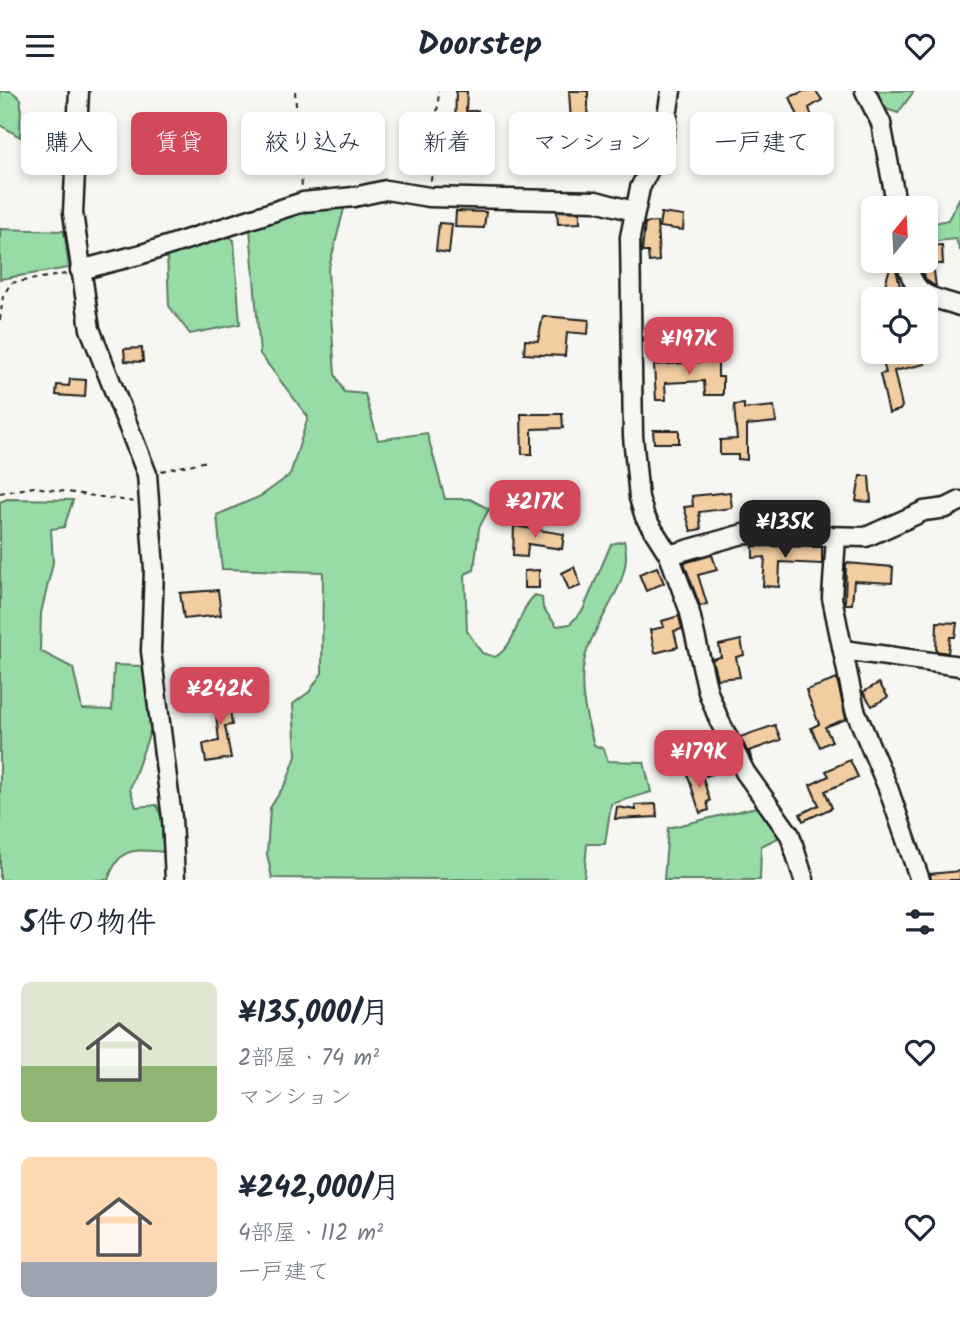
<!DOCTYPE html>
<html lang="ja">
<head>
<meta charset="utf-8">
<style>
	body { margin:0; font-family:Kalam,"Klee One",sans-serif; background:#f2f2f3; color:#1f2937; height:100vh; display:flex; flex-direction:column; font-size:26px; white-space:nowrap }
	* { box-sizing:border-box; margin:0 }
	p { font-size:23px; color:#747a83 }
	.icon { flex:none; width:38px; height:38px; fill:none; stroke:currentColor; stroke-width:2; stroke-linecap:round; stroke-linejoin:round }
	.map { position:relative; height:789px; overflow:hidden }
	.drawer { display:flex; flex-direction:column; background:#fff; flex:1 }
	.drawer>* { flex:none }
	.guide { position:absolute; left:21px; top:21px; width:919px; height:63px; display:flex; gap:14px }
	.needle { width:46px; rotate:18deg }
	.buttons { position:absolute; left:861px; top:105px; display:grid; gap:14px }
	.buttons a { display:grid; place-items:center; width:77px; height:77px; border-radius:10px; background:#fff; box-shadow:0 4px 10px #0003; font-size:35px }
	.price { position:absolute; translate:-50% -60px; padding:0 16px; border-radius:14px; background:#d1495b; color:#fff; font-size:23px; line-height:46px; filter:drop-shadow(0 2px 4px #0008) }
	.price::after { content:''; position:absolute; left:50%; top:42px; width:21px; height:16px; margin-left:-10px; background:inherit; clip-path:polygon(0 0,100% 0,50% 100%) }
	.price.current { background:#222; color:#fff }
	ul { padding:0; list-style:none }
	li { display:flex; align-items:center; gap:21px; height:175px; padding:0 21px }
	li span { display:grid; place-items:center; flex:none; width:196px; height:140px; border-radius:10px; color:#555 }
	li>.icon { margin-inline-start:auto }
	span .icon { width:84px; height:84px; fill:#fffc; stroke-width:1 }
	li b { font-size:30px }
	h2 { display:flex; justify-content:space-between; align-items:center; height:84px; padding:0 21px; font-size:30px }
	.chip { padding:0 24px; border-radius:10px; background:#fff; box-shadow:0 4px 10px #0003; font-size:24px; line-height:63px }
	.chip.current { background:#d1495b; color:#fff }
	header { display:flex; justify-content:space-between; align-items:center; height:91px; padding:0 21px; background:#fff; font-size:32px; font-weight:700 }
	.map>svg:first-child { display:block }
</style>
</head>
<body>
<header><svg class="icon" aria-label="menu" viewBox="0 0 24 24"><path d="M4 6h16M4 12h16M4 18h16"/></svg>Doorstep<svg class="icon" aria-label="heart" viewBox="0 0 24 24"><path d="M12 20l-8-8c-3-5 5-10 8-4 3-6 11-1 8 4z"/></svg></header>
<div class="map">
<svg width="960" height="789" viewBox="0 0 960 789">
	<rect width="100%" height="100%" fill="#f6f6f2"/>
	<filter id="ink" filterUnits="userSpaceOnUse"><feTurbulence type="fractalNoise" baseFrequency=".0143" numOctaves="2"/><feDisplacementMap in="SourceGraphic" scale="14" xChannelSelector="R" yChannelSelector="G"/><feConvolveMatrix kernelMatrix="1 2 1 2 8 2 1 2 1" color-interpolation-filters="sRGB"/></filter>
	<g filter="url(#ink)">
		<g fill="#97dba7" stroke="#5a7c62" stroke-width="2">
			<path d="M0,0H11L21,8L20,46L0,34Z"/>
			<path d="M873,0H914L898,22L886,18Z"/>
			<path d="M960,106V160L956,148L926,151V134L948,129Z"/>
			<path d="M336,108L345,114L328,180L335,283L344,301L365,303L378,349L427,342L445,408H470L489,418L479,437L474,479L465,483L467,540L482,562L495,566C519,552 516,521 535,504L542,507L543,517L557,535L570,533L583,519L611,453L624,450C635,486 599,525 588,557C576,589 585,623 594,654L604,658L608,670L644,671L651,701L611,713L605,753H587L584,789L272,787L267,763L270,717L287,690L296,665L293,613L309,601L322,582L323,481L222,478L217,424L261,405L290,384L308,326L260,263L250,137Z"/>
			<path d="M0,138L64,140L69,177L0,188Z"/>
			<path d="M226,144L234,149L240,233L190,243L169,215L167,162Z"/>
			<path d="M7,408L73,409L64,436L51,438L53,472L41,522L40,560L73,577L82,618L112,619L114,574L143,575L152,635L130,698L136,716L157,714L164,734L166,761C134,759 120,754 108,789H0V411Z"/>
			<path d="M761,715L782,745L761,755L760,789H664L668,737Z"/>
		</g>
		<g fill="#f1cda1" stroke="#1c1c1c" stroke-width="2">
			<path d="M456,0H467L466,20H478V32L474,31L473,37L455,36Z"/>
			<path d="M569,0H588V44L555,45V78H542V32L571,31Z"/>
			<path d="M804,0H816L822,9L809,17L818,44L808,49L790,6Z"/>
			<path d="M456,120L486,121L484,137L455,136Z"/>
			<path d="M557,120L580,121V132L558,133Z"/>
			<path d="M661,122L684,125L683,139L659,136Z"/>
			<path d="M657,131L659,170L649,171L648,161H642L645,132Z"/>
			<path d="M439,132L452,133L449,162L436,160Z"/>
			<path d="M942,154L943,173H933L936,196L926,189L918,170H928L927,155Z"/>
			<path d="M891,173L895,175L901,198L885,194Z"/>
			<path d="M543,225L589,229L588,243L567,241L565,265L524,263L525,249L538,250Z"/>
			<path d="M142,257L143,271L125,270L124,258Z"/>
			<path d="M908,261H923L925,273L894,280L902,315L900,319L889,322L880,283L886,282L883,271L895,268L894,264Z"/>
			<path d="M718,270V286H723V304H705L704,290L665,292L666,309H656L654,274Z"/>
			<path d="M70,288L86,289L85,306L56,304L57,294L69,295Z"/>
			<path d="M744,313V318L774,315L776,331L747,334V369L738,368V364H720V349L737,348L734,314Z"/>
			<path d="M521,323H562L563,337L532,338V363H522Z"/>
			<path d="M653,339H679V352H654Z"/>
			<path d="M860,385H869L871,411L856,410Z"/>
			<path d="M730,401L732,417L699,421L701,438L691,440L684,416L693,415L692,405Z"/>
			<path d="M514,435L564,443L562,458L528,453L527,466L513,465Z"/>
			<path d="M753,455L822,456V473L780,471L779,496L763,495L765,466L753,467Z"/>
			<path d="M712,464L717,479L698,484L707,513L700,515L684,472Z"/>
			<path d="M846,472L893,476L892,492L854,490L852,513H845Z"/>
			<path d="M574,476L581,495L569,499L562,482Z"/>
			<path d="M657,476L664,492L646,500L639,483Z"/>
			<path d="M539,479V497H524V480Z"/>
			<path d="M218,499L221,524L184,528L180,502Z"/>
			<path d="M679,525L682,538L674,540L678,556L655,562L650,539L664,536L662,530Z"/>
			<path d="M937,531L957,532L955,546H950L948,562L936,560Z"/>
			<path d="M741,549L744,564L736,566L740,586L717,588L712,568L721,566L719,554Z"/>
			<path d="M837,588L846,628L825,636L832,650L820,656L811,637L819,633L806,599Z"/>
			<path d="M879,592L888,606L872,615L863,601Z"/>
			<path d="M227,594L232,634L225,635L231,667L206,671L203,653L219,650L213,596Z"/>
			<path d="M775,634L781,649L749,660L752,670L740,646Z"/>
			<path d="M723,663L731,677L706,685L702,670Z"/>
			<path d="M850,669L858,686L825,700L832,717L803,730L800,723L819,714L810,694L829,685L826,680Z"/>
			<path d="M700,678L710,710L707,711L709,719L700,722L687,682Z"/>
			<path d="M656,713L657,726L615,728L617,716L636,719L635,714Z"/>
			<path d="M960,780V789H931L930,783Z"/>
		</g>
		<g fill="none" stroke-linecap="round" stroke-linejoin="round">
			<g stroke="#1c1c1c" stroke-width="23">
				<g id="minor">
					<path d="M79,0L73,122L90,238L147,383L154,478L151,560L172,727L175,789"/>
					<path d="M671,0L663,50L640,97L630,146L633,345L639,407L645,426L669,464L689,518L708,601L719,629L745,681L790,744L804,789"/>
					<path d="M865,0L881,32L897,117"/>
					<path d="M906,170C916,209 928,204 960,215"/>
					<path d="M80,179L142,163L303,111L354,106L386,99L429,106L596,110L633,120"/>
					<path d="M836,446L832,507L855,619L888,697L920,789"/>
					<path d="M669,464L743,443L866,446L924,420L946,417L960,410"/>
					<path d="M843,559L960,575"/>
				</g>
			</g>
			<g stroke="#1c1c1c" stroke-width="2" stroke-dasharray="5 5" stroke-linecap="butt">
				<path d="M295,0L302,97"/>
				<path d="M431,90L439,0"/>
				<path d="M0,229L3,205L11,192L66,183"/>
				<path d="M161,380L207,370"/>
				<path d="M0,402L34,396L135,411"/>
			</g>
			<use href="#minor" stroke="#f6f6f2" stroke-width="18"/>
		</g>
	</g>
</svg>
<div class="buttons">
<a><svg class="needle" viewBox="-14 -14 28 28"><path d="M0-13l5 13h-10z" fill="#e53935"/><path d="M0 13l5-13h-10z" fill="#747a83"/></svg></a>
<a><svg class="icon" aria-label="locate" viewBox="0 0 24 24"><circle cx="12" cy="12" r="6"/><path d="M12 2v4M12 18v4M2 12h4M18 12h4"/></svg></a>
</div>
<b class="price" style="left:689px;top:286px">¥197K</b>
<b class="price" style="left:535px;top:449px">¥217K</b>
<b class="price current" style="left:785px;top:469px">¥135K</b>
<b class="price" style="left:220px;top:636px">¥242K</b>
<b class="price" style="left:699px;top:699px">¥179K</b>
<div class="guide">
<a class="chip">購入</a>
<a class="chip current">賃貸</a>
<a class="chip">絞り込み</a>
<a class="chip">新着</a>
<a class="chip">マンション</a>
<a class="chip">一戸建て</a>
</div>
</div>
<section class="drawer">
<h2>5件の物件<svg class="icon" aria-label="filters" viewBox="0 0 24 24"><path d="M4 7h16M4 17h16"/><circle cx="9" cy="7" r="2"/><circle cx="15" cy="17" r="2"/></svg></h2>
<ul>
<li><span style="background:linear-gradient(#dfe7d0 60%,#8fb573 0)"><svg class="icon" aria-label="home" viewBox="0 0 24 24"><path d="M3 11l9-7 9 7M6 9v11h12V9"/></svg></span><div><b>¥135,000/月</b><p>2部屋 · 74 m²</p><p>マンション</p></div><svg class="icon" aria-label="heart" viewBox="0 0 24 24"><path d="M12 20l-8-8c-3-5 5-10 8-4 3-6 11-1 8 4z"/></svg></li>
<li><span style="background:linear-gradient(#ffd9b3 75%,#9aa5b1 0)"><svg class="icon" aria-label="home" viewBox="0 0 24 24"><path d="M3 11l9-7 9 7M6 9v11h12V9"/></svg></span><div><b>¥242,000/月</b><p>4部屋 · 112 m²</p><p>一戸建て</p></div><svg class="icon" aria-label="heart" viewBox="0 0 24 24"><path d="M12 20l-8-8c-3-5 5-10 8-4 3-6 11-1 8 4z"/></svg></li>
</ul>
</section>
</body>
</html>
